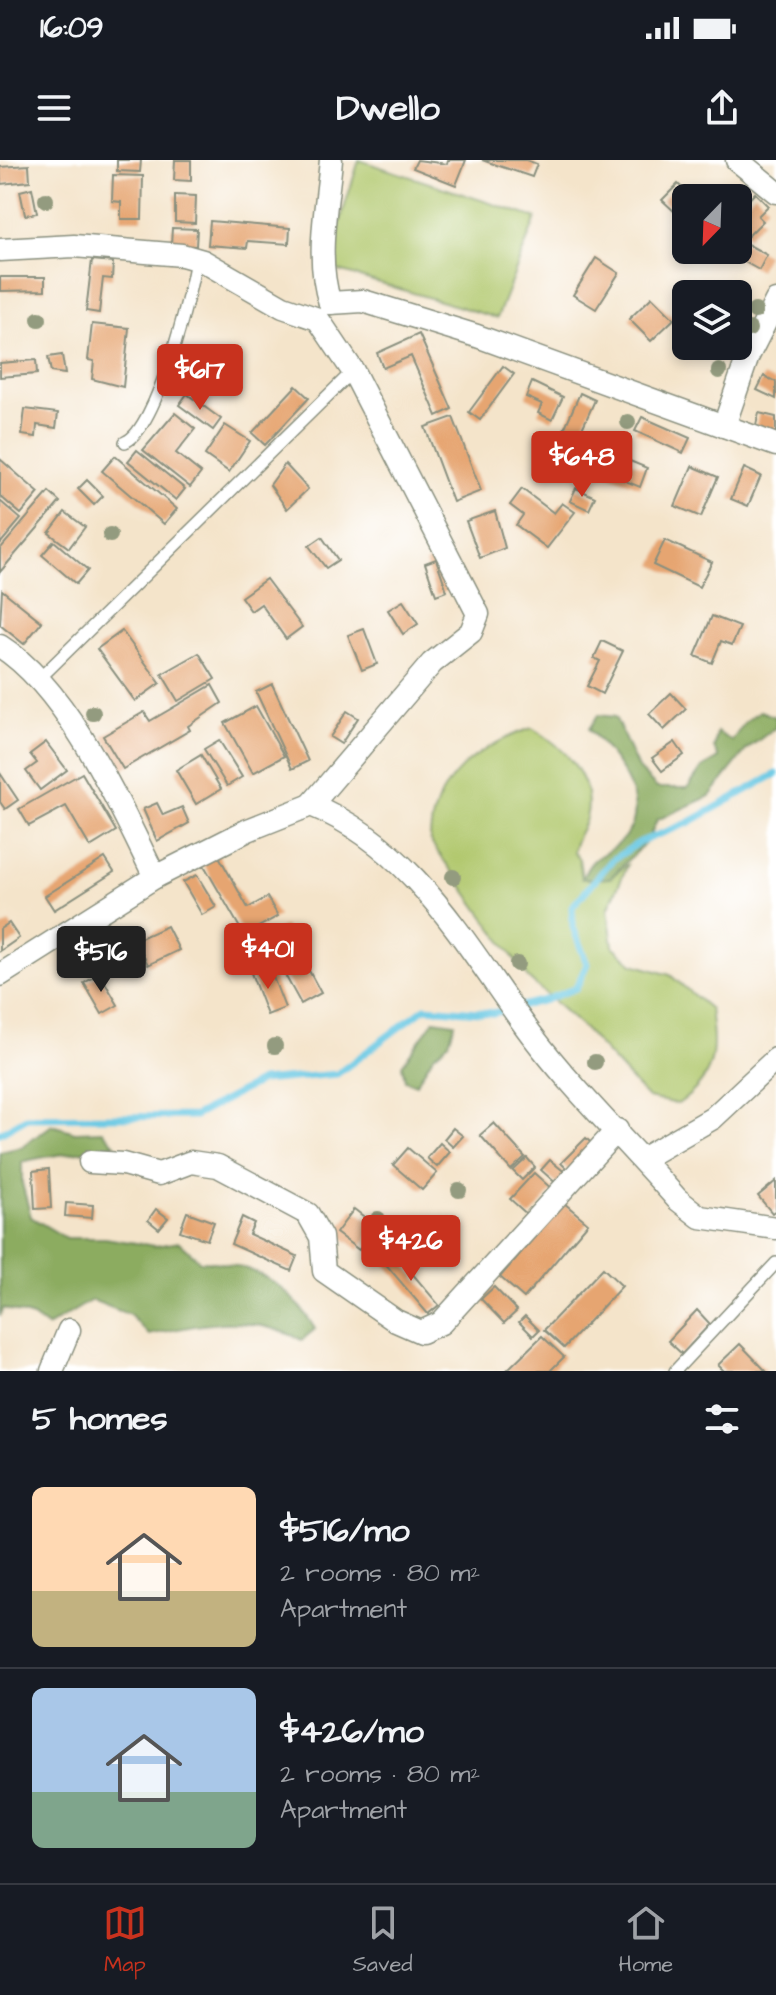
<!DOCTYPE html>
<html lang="en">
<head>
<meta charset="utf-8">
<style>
	body { margin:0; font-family:"Architects Daughter",sans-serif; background:#20242c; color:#f1f3f6; height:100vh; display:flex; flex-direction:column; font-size:30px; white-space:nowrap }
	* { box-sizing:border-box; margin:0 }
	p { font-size:26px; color:#9ea1a6 }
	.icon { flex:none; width:44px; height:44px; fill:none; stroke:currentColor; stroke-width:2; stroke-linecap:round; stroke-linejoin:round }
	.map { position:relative; height:1211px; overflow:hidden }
	.drawer { display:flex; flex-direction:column; background:#171b24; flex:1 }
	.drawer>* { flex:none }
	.needle { width:52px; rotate:203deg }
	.controls { position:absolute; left:672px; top:24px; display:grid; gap:16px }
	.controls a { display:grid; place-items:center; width:80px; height:80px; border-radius:12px; background:#171b24; box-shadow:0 4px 12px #0003; font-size:40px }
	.price { position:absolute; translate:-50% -68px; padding:0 18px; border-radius:8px; background:#c8321e; color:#fff; font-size:26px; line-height:52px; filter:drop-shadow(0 2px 4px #0008) }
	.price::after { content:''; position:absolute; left:50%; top:48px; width:24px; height:18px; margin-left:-12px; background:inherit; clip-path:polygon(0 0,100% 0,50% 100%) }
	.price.active { background:#222; color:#fff }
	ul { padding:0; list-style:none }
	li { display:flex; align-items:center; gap:24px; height:200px; padding:0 32px }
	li+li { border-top:2px solid #363941 }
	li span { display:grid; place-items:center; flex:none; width:224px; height:160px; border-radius:12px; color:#555 }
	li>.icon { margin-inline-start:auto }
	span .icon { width:96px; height:96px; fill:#fffc; stroke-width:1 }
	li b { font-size:34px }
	h2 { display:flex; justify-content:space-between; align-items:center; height:96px; padding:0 32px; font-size:34px }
	.status { display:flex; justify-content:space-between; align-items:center; height:56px; padding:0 40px; background:#171b24; direction:ltr }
	.status svg { height:22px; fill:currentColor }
	header { display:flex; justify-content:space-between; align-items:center; height:104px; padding:0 32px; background:#171b24; font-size:36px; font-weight:800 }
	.tab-bar { display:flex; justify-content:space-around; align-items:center; height:112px; border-top:2px solid #363941; background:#171b24; font-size:22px; color:#9ea1a6 }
	.tab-bar a { display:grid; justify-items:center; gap:4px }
	.tab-bar .active { color:#c8321e }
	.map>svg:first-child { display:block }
</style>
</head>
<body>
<div class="status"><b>16:09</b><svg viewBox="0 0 49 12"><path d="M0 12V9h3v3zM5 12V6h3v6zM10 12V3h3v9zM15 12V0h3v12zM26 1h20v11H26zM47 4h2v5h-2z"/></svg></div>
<header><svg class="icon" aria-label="menu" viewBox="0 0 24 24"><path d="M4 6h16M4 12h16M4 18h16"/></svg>Dwello<svg class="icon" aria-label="share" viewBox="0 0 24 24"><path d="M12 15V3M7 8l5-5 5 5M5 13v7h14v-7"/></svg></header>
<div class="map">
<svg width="776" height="1211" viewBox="0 0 776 1211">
	<rect width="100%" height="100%" fill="#fff"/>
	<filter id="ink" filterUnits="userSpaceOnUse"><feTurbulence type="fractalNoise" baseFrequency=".0125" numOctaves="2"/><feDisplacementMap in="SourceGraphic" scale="16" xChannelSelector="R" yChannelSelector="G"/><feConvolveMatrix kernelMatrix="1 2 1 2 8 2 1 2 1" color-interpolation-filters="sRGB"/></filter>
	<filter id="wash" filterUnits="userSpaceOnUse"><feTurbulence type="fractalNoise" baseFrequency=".006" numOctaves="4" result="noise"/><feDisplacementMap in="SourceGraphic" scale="32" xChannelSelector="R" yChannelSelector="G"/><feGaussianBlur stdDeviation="1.8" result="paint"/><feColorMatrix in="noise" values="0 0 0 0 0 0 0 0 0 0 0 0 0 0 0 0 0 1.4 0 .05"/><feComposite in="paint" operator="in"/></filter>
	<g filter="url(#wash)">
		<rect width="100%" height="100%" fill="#f4e4ca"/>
		<g fill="#b1c86d" stroke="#688250" stroke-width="2">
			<path d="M359,0L536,58L497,158L326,107Z"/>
			<path d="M532,568C564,586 596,619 586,658C583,671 574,677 573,692L579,699L582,719L610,718L628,704L608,749L613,786L633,804L670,815L710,849C716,893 716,917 678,944L648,938L585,870L528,818L430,681C430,620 479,586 532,568Z"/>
		</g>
		<g fill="#8cac60" stroke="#56744a" stroke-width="2">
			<path d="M760,551L776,557V567L747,589L710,636L657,660L648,680L610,718L582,719C594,691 603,699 621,681C657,645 614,598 589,569L598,555L615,557L638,609L657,628H688L702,608L719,598L714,588L717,572L732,581L745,562Z"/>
			<path d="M434,860L455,863L449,882L433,896L416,924L405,920L402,905Z"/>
			<path d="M52,965L75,972L103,971L115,984C84,994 54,993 22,1002V1023L31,1057L66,1078H105L155,1086L179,1082L200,1101C254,1103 288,1123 315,1169L302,1180C247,1153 207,1163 149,1175L130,1155L92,1140L47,1167L33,1157L3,1148L0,1156V992L22,987Z"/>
		</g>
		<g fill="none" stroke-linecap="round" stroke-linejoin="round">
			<path stroke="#64c6e2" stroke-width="7" d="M0,973L26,958L195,956L261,921L337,914L425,848L493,853L545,840L576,828L587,804L573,767L572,747L612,700L640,682L688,663L776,614"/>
		</g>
		<g id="blocks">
			<g fill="#e6a571">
				<path d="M117,0H141L140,12L117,11Z"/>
				<path d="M175,0H191V21L174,20Z"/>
				<path d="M417,0L447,4L448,0H466L456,25L413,8Z"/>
				<path d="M482,0H526L537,4L532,17Z"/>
				<path d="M29,5L30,21L1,24L0,7Z"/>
				<path d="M113,15L143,16L142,59H121V42L112,41Z"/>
				<path d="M678,24L692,38H686L676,53L662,40Z"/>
				<path d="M32,28L37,53L25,55L20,31Z"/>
				<path d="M755,33L768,46L758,56L763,61L748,76L738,67V51Z"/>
				<path d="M175,35L196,36L195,63L175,62Z"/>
				<path d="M210,61L290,68L289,84L248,81L247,88L208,85Z"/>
				<path d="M172,68L197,69L196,86L171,85Z"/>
				<path d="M738,79L767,95L759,110L723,90H738Z"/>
				<path d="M596,98L619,113L596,149L573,135Z"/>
				<path d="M92,100L113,102L112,119L103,118L99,153L86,151Z"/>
				<path d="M0,117H45V130L0,131Z"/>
				<path d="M652,137L674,159L651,181L629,159Z"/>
				<path d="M92,164L129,168L123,227L92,219L94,201L88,200Z"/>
				<path d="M419,174L452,249L437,256L411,196L383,208L377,193Z"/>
				<path d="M62,195L65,214L51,212L48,197Z"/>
				<path d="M36,200L37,214L0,217V203Z"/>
				<path d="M503,206L514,214L480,260L469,252Z"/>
				<path d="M764,216L776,222V239L757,230Z"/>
				<path d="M532,222L563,237L552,260L538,253L542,244L526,237Z"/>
				<path d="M296,226L309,238L265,285L252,273Z"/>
				<path d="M580,233L595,240L569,298L554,292Z"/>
				<path d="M187,234L221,259L213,270L179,245Z"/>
				<path d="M25,249L58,253L56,268L37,265L36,277L22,275Z"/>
				<path d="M175,253L195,269L176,293L201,313L190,327L143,290Z"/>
				<path d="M759,253L776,257V273L755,269Z"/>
				<path d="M453,257L481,331L453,342L425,267Z"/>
				<path d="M642,257L690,278L683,293L635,271Z"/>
				<path d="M225,265L250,281L229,312L205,295Z"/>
				<path d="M137,290L185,329L176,340L128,301Z"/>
				<path d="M603,290L647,308L640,327L596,309Z"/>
				<path d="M115,296L177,349L164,364L102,311Z"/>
				<path d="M0,299L39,333L21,354L0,336Z"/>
				<path d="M285,304L308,329L287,349L270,325Z"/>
				<path d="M692,306L718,317L701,357L675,346Z"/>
				<path d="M744,308L761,316L748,346L731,339Z"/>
				<path d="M87,320L103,336L94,345L78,329Z"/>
				<path d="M576,328L595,337L589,350L570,341Z"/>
				<path d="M522,329L554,353L562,343L575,352L547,388L516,365L523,355L510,345Z"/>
				<path d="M49,332L60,342L0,412V389Z"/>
				<path d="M0,341L21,359L0,384Z"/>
				<path d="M495,351L505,388L480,398L466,361Z"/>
				<path d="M65,352L85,367L69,388L49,373Z"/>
				<path d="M322,377L338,400L326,408L309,386Z"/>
				<path d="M665,380L712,402L699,427L653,405Z"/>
				<path d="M54,381L88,410L76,424L42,395Z"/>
				<path d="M436,399L447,431L436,435L425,403Z"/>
				<path d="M266,419L302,467L286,479L261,444L251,451L241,437Z"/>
				<path d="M2,430L42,462L24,484L0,465Z"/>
				<path d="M403,441L418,464L403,474L388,450Z"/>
				<path d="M712,456L740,467L732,485L721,481L712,503L695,496Z"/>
				<path d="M364,469L377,504L362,510L348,475Z"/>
				<path d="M122,471L160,523L135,541L97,489Z"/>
				<path d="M602,481L623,491L602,534L587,526L600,501L594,498Z"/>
				<path d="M199,493L215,519L178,541L162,514Z"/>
				<path d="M272,524L308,601L292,609L256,532Z"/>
				<path d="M212,525L222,543L188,566L190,570L123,609L103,576L144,552L150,561Z"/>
				<path d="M671,533L686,549L664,570L649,554Z"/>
				<path d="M256,546L284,596L253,613L225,563Z"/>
				<path d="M347,551L358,558L341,584L330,577Z"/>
				<path d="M219,580L242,617L227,626L204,589Z"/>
				<path d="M46,582L67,610L40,630L26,611L37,603L30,594Z"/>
				<path d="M675,582L684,595L662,611L652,598Z"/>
				<path d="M201,595L221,629L196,644L176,610Z"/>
				<path d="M0,613L18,640L5,649L0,642Z"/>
				<path d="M82,613L116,671L90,687L66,646L29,666L19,649Z"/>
				<path d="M157,643L163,655L182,647L189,663L157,681L143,649Z"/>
				<path d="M216,691L248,748L267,737L278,756L244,775L201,700Z"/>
				<path d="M105,698L114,712L54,750L45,736Z"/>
				<path d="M197,715L216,747L202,755L183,722Z"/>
				<path d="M9,763L19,778L0,791V769Z"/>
				<path d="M167,766L179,790L148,805L136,780Z"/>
				<path d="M285,766L321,833L301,844L264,777Z"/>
				<path d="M269,807L285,848L267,855L251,813Z"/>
				<path d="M100,814L118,845L102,854L84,823Z"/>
				<path d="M494,963L525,997L511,1010L480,975Z"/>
				<path d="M453,968L463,976L453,987L444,979Z"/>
				<path d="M586,978L593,985L568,1010L561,1003Z"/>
				<path d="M440,983L450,992L437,1007L427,998Z"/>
				<path d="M408,988L437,1013L422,1030L393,1005Z"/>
				<path d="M527,998L535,1007L522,1020L513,1011Z"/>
				<path d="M550,1000L568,1015L559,1026L541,1010Z"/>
				<path d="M49,1009L51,1048L35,1049L33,1011Z"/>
				<path d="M534,1013L553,1030L530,1057L510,1039Z"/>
				<path d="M776,1021V1050L772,1053L758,1036Z"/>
				<path d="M66,1043L93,1045L92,1058L65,1056Z"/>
				<path d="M564,1043L588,1063L524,1138L500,1117Z"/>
				<path d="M156,1049L168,1058L159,1069L148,1060Z"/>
				<path d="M354,1049L376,1066L359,1090L336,1073Z"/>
				<path d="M187,1052L214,1062L207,1080L180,1071Z"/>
				<path d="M242,1057L254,1063L249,1074L297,1096L291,1111L231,1084Z"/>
				<path d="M376,1070L387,1079L377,1091L366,1083Z"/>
				<path d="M394,1092L439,1145L428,1154L383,1101Z"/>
				<path d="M603,1108L622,1126L564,1188L544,1170Z"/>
				<path d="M494,1127L517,1151L504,1163L481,1139Z"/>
				<path d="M697,1150L710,1164L682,1194L668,1181Z"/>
				<path d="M525,1156L539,1170L533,1176L519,1162Z"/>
				<path d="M542,1176L564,1197L550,1211H506Z"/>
				<path d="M740,1184L766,1211H724L718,1205Z"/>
			</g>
		</g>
	</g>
	<g filter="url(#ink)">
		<use href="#blocks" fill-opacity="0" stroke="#8a907f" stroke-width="2"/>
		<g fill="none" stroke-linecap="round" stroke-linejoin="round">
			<g stroke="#8a907f" stroke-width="14">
				<g id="lane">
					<path d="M125,282C156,271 191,133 196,99"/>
					<path d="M40,518L353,211"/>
					<path d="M675,1211L776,1103"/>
				</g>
			</g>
			<g stroke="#8a907f" stroke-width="25">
				<g id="street">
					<path d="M737,0L776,32"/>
					<path d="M0,90L74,86L182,95L203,101L283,147L318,159L353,211L478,454L471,472L432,503L311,645"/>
					<path d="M330,143L363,141L477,176L776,285"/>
					<path d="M330,143C315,98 327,46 331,0"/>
					<path d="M724,266L748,196L776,141"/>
					<path d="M0,486C69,530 119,644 155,717"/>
					<path d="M0,815L155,717L248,670L311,645C415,687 467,788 531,874C575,932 629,984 677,1039L700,1057L776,1068"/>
					<path d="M642,999L713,958L776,899"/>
					<path d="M90,1002L123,1004L159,1014L191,1002L218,1006L308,1054L321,1077L324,1111L396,1161L421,1172L441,1163L617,970"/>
					<path d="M52,1211L69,1170"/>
				</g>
			</g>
			<use href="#lane" stroke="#fff" stroke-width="11"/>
			<use href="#street" stroke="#fff" stroke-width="22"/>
		</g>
		<g fill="#939b7f">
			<circle cx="46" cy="40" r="8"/>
			<circle cx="755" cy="151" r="8"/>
			<circle cx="39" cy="159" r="8"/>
			<circle cx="749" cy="169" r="8"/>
			<circle cx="719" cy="211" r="8"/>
			<circle cx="628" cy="262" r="8"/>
			<circle cx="110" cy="375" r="8"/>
			<circle cx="93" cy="553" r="8"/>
			<circle cx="453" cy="717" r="8"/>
			<circle cx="517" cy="804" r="8"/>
			<circle cx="275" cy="886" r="8"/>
			<circle cx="595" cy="902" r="8"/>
			<circle cx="459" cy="1030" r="8"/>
			<circle cx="378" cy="1059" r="8"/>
		</g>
	</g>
</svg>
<div class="controls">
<a><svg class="needle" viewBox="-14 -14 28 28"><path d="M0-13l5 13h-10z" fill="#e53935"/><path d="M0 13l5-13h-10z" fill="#9ea1a6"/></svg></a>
<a><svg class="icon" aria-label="layers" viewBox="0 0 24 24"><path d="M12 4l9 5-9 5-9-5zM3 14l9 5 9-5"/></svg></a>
</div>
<b class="price" style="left:200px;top:252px">$617</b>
<b class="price" style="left:582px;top:339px">$648</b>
<b class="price" style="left:268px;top:831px">$401</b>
<b class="price active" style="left:101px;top:834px">$516</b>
<b class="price" style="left:411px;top:1123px">$426</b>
</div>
<section class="drawer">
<h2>5 homes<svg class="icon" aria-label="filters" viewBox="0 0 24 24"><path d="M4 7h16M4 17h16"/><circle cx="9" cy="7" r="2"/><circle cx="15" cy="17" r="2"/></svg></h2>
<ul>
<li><span style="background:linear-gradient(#ffd9b3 65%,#c2b280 0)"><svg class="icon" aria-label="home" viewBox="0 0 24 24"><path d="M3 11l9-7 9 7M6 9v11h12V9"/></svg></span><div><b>$516/mo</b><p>2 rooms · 80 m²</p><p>Apartment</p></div></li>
<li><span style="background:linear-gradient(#a9c7e8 65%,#7fa58c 0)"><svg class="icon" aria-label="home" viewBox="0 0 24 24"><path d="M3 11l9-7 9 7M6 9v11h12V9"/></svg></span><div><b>$426/mo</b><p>2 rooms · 80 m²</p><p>Apartment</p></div></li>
</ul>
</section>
<nav class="tab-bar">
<a class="active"><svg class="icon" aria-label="map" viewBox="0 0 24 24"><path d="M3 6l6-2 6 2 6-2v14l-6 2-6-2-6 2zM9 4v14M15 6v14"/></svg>Map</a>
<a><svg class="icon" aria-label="saved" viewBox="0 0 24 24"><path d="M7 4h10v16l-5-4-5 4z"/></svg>Saved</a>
<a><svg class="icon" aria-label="home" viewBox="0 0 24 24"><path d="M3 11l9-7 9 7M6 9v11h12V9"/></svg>Home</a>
</nav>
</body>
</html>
